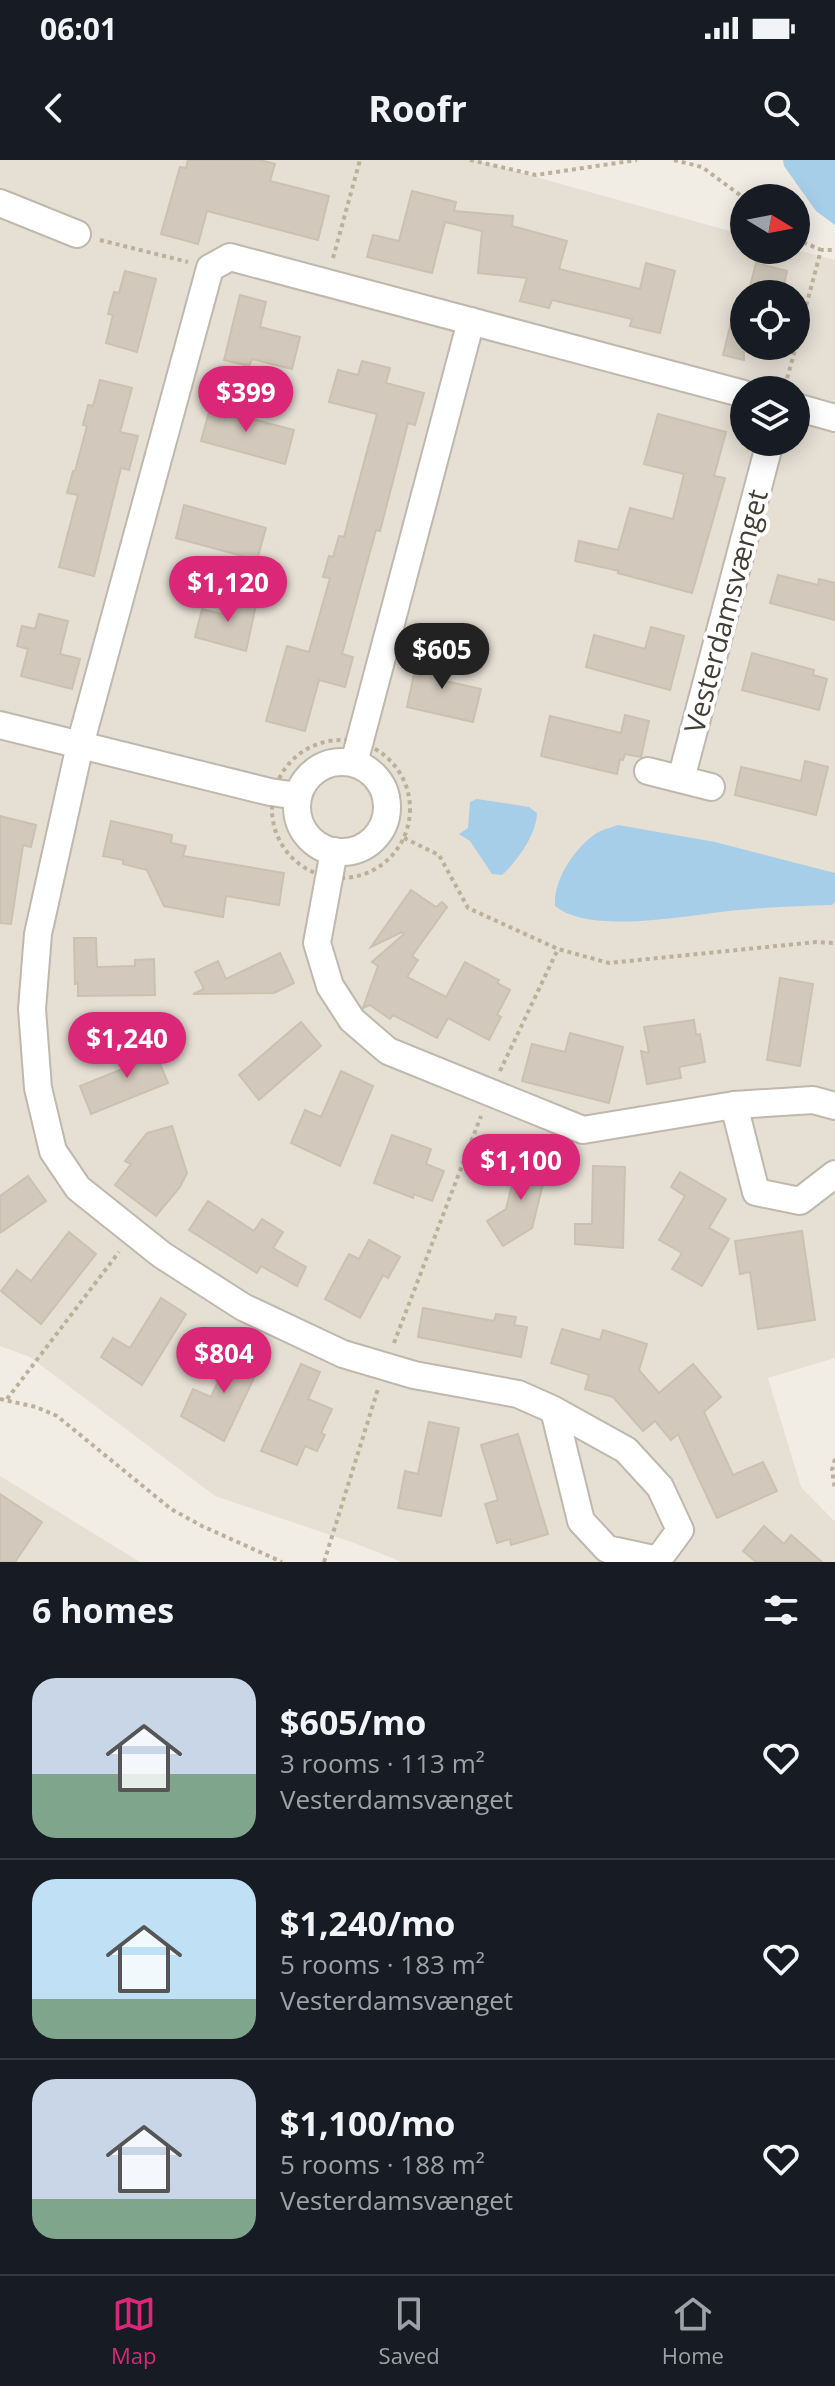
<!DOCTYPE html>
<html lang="en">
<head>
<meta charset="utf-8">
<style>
	body { margin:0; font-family:"Open Sans",sans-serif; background:#20242c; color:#f1f3f6; height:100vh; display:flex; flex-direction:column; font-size:30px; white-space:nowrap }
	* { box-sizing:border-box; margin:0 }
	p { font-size:26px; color:#9ea1a6 }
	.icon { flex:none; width:44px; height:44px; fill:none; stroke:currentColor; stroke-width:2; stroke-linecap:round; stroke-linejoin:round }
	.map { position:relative; height:1402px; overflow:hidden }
	.sheet { display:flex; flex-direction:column; background:#171b24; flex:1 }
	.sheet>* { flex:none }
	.needle { width:52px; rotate:100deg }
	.controls { position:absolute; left:730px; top:24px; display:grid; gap:16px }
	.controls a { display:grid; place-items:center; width:80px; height:80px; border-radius:50%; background:#171b24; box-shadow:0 4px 20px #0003; font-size:40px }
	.price { position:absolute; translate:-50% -68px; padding:0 18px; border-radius:28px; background:#db2777; color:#fff; font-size:26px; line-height:52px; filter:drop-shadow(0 2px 4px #0008) }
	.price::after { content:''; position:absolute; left:50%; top:48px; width:24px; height:18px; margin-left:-12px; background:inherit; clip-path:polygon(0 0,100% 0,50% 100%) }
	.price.on { background:#222; color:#fff }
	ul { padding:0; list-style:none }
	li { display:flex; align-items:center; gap:24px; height:200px; padding:0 32px }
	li+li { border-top:2px solid #363941 }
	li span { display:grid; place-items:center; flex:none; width:224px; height:160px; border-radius:24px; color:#555 }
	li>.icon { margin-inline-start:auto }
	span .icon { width:96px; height:96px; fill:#fffc; stroke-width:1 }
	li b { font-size:34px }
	h2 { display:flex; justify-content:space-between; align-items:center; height:96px; padding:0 32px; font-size:34px }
	.status { display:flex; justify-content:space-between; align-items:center; height:56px; padding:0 40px; background:#171b24; direction:ltr }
	.status svg { height:22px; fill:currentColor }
	header { display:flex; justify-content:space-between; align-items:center; height:104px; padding:0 32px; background:#171b24; font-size:36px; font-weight:700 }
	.tabs { display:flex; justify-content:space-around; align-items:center; height:112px; border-top:2px solid #363941; background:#171b24; font-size:22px; color:#9ea1a6 }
	.tabs a { display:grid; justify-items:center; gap:4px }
	.tabs .on { color:#db2777 }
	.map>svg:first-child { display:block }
</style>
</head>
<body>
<div class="status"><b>06:01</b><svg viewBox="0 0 49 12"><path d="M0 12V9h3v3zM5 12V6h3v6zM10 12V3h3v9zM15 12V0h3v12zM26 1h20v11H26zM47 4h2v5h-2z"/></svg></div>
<header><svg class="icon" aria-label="back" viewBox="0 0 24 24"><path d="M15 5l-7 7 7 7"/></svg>Roofr<svg class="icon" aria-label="search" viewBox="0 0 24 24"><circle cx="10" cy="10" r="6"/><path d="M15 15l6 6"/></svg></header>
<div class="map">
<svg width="835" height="1402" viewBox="0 0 835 1402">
	<rect width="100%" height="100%" fill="#f1ede5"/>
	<g fill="#e5dfd4" fill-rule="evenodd">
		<path d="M0,0H475L744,75V90H796L835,100V1198L768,1218L801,1327L835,1362V1402H402L357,1384L215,1336L30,1197L0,1186ZM744,134H796V186H744ZM744,230H796V282H744Z"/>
		<path d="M0,1316L140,1402H0Z"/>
	</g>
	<g fill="#a6cee9">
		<path d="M783,0H835V65L816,51L784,6Z"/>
		<path d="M477,639L529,647L537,653C537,673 517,702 502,715L492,714L470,681L459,674L468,668L470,642Z"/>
		<path d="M618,665L715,682L835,713V742L832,745C801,746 770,747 739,750C692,754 592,776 555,746C553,721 574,689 594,675C600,670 610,668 618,665Z"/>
	</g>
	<g fill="#d2c9bc" stroke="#ccc1b0" stroke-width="2">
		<path d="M188,0H260L275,4L270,21L329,36L318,80L207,51L198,84L161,74L180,7L186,8Z"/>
		<path d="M412,31L456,42L454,51L513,56L512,66L567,81L559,109L640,129L646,103L675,111L660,173L630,166L632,159L552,140L549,148L520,141L527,118L478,113L482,71L445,62L432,113L367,97L373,75L399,81Z"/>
		<path d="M756,103L787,111L782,134H748Z"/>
		<path d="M125,111L156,119L137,192L106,183L113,155L108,154L114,132L119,133Z"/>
		<path d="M240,135L266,142L260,167L300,177L292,209L252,199L249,206L224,200Z"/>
		<path d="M737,138L744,139V200L723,195Z"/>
		<path d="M362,201L390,208L386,223L424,233L415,265L408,263L380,371L376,370L342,494L353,497L345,527L319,520L305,571L266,561L287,486L309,492L330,418L323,417L329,396L333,397L339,376L344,377L377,254L329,242L338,210L358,215Z"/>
		<path d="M100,220L132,228L120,272L138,276L129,310L121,308L94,416L59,407L78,335L67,333L73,311H75L87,266L83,265L88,245L93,246Z"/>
		<path d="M212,241L235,247L233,254L294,270L285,304L201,281Z"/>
		<path d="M658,254L726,272L714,316L725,318L692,433L618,413L619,411L575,401L579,381L618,390L630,348L673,359L684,314L644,304Z"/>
		<path d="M184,345L266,368L257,400L176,378Z"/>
		<path d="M778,415L818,425L819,419L835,423V460L770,443Z"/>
		<path d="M226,437L256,445L246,491L195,477L202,449L222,454Z"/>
		<path d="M39,454L68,461L60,494L80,499L72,529L21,516L28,489L17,486L22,466L35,469Z"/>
		<path d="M651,467L684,476L670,530L586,507L594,475L645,489Z"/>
		<path d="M427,487L448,492L441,520L481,529L473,562L407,547L414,514L421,516Z"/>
		<path d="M752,493L814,510L813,515L827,519L819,550L742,530Z"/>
		<path d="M625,555L649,561L641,597L625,594L623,600L620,599L617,614L541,596L550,556L621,573Z"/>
		<path d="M805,601L828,607L816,655L735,635L741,607L801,621Z"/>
		<path d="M0,656L36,665L31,687L23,685L11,764L0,763Z"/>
		<path d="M111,661L172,675L171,683L186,686L183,696L284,713L279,745L226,736L223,757L164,746L147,710L123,704V700L103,696Z"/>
		<path d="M411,730L436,747L442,742L447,747L412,796L418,800L407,817L446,837L465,802L499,820L497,823L510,830L497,855L501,857L489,880L448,858L437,878L393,855L390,859L370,845L363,848L378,806L372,802L404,774L402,772L371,787Z"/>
		<path d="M74,778H96L97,807L135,806V800L154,799L155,835L78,836V823L75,824Z"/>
		<path d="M280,793L294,823L274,833L193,834L204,829L195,812L218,801L226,819Z"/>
		<path d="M780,818L813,824L800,906L767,900Z"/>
		<path d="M694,860L696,875L700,874L705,902L679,907L681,918L647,924L641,891L649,893L644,867Z"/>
		<path d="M301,862L321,886L259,940L239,915Z"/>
		<path d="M570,873L623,887L609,943L522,921L532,884L565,892Z"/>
		<path d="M149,878L168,923L91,954L80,926L135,904L128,886Z"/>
		<path d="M341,911L373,926L340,1006L291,983L305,950L321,957Z"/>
		<path d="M172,966L187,1013L180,1027L156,1056L115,1025L131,1004L125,1001L147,973Z"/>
		<path d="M392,975L431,989L426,1004L444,1011L432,1041L414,1034L413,1038L374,1023Z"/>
		<path d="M519,997L548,1004L532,1068L503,1086L487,1061L506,1049Z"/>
		<path d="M593,1006L625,1007L623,1088L575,1084V1064H592Z"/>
		<path d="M680,1012L726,1039L709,1068L729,1079L702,1126L672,1109L682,1093L659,1080L685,1036L671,1027Z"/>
		<path d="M28,1016L46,1041L0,1073V1036Z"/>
		<path d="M208,1041L254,1071L262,1059L283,1072L273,1088L306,1107L297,1126L261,1106L257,1113L189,1070Z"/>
		<path d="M802,1071L815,1160L758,1169L750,1112L740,1114L735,1081Z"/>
		<path d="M69,1072L96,1094L41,1164L1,1131L17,1110L31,1121Z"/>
		<path d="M369,1080L400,1097L388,1118L383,1115L360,1158L325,1139L349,1094L359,1099Z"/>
		<path d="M161,1138L186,1154L142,1225L101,1197L113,1178L130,1188Z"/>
		<path d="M423,1148L494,1161L496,1154L516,1157L514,1165L527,1167L521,1197L418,1177Z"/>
		<path d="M562,1169L600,1180L603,1170L647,1184L639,1210L659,1233L693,1204L721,1237L704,1252L733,1315L763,1302L777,1331L717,1358L678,1274L671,1280L655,1261L643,1271L613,1237L585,1229L589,1215L551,1203Z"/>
		<path d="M234,1187L263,1199L224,1281L181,1256L193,1229L211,1237Z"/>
		<path d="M301,1204L320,1212L308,1239L332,1249L321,1273L325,1275L317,1291L305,1286L297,1305L261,1291Z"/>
		<path d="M429,1262L459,1268L441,1356L398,1348L405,1311L418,1314Z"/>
		<path d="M518,1274L548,1374L511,1385L510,1379L497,1383L485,1344L498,1340L481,1285Z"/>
		<path d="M0,1334L42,1362L15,1402H0Z"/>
		<path d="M764,1366L784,1384L791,1375L822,1402H756L743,1391Z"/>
	</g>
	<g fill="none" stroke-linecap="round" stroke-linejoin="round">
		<g stroke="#bfb8ac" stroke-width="30">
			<g id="minor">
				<path d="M0,43L77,74"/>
				<path d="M796,247L835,258"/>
				<path d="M0,565L270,632L298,636"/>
				<circle cx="342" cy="647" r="45"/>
				<path d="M354,603L471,161"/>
				<path d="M648,611L711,627"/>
				<path d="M681,619L770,282"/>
				<path d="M334,691L317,783L330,826L352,860L388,891L583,970L734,945L813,940L835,946"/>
				<path d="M734,945L756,1032L800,1041L835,1014"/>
				<path d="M554,1250L581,1361L607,1389L658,1400L680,1370L660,1327L626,1290L554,1250L518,1234L414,1215L343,1194L243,1147L162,1095L78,1028L53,991L38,928L32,849L38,774L80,585L210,108L230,97L744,234"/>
			</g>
		</g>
		<g stroke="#bcb09b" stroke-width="4" stroke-dasharray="4 4" stroke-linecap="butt">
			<path d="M470,0L536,15L637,0"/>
			<path d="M674,0L702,7L744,38"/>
			<path d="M796,79L821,90"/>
			<path d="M100,80L188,102"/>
			<path d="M333,98L360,0"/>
			<path d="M796,184L821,90H835"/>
			<path d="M785,226L796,186"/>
			<circle cx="341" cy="649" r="69"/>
			<path d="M404,678L439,695L468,748L558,789L609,803L816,782L835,783"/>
			<path d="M500,911L558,789"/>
			<path d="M394,1183L481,956"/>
			<path d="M0,1239L36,1247L57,1256L171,1349L202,1366L282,1402"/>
			<path d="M7,1239L119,1092"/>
			<path d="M835,1299L832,1310L835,1329"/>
			<path d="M324,1402L378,1229"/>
		</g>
		<use href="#minor" stroke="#fff" stroke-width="26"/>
	</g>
	<g text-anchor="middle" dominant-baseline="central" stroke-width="8" stroke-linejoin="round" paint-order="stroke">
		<g font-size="28" fill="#433e35" stroke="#fff">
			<text transform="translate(725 451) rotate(-75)">Vesterdamsvænget</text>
		</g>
	</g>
</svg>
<div class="controls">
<a><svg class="needle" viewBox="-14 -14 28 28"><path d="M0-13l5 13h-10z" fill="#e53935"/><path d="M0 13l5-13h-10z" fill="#9ea1a6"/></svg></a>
<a><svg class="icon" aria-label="locate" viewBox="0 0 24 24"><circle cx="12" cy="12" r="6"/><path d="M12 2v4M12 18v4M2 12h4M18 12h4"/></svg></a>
<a><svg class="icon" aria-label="layers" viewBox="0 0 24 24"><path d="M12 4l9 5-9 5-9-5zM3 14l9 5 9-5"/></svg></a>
</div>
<b class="price" style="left:246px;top:274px">$399</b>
<b class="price" style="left:228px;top:464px">$1,120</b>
<b class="price on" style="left:442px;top:531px">$605</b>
<b class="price" style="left:127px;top:920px">$1,240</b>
<b class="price" style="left:521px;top:1042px">$1,100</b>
<b class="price" style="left:224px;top:1235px">$804</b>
</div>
<section class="sheet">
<h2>6 homes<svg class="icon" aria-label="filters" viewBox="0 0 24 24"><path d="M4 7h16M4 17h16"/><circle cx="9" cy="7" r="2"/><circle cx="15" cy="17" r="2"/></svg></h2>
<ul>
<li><span style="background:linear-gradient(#c9d6e8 60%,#7fa58c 0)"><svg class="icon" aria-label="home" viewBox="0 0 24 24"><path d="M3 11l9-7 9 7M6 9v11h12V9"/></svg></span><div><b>$605/mo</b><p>3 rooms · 113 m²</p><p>Vesterdamsvænget</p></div><svg class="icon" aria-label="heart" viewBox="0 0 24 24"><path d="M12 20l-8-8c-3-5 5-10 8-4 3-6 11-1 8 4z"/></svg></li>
<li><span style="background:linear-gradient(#bfe0f5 75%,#7fa58c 0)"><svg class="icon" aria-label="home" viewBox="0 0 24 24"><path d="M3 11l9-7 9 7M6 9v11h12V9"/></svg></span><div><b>$1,240/mo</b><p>5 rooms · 183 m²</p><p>Vesterdamsvænget</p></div><svg class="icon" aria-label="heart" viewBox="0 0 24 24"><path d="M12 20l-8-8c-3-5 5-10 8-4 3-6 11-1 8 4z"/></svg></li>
<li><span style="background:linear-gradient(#c9d6e8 75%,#7fa58c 0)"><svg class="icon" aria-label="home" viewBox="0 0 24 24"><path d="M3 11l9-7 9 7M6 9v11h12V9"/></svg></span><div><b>$1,100/mo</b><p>5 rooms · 188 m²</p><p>Vesterdamsvænget</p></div><svg class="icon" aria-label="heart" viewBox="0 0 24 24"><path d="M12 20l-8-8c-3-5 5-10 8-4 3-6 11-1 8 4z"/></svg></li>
</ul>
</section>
<nav class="tabs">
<a class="on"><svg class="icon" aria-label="map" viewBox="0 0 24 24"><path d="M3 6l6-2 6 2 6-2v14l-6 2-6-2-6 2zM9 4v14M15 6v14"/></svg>Map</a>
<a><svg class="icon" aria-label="saved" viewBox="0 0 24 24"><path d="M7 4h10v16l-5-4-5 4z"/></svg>Saved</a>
<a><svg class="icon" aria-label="home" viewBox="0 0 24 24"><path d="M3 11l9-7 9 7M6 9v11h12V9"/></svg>Home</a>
</nav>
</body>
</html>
